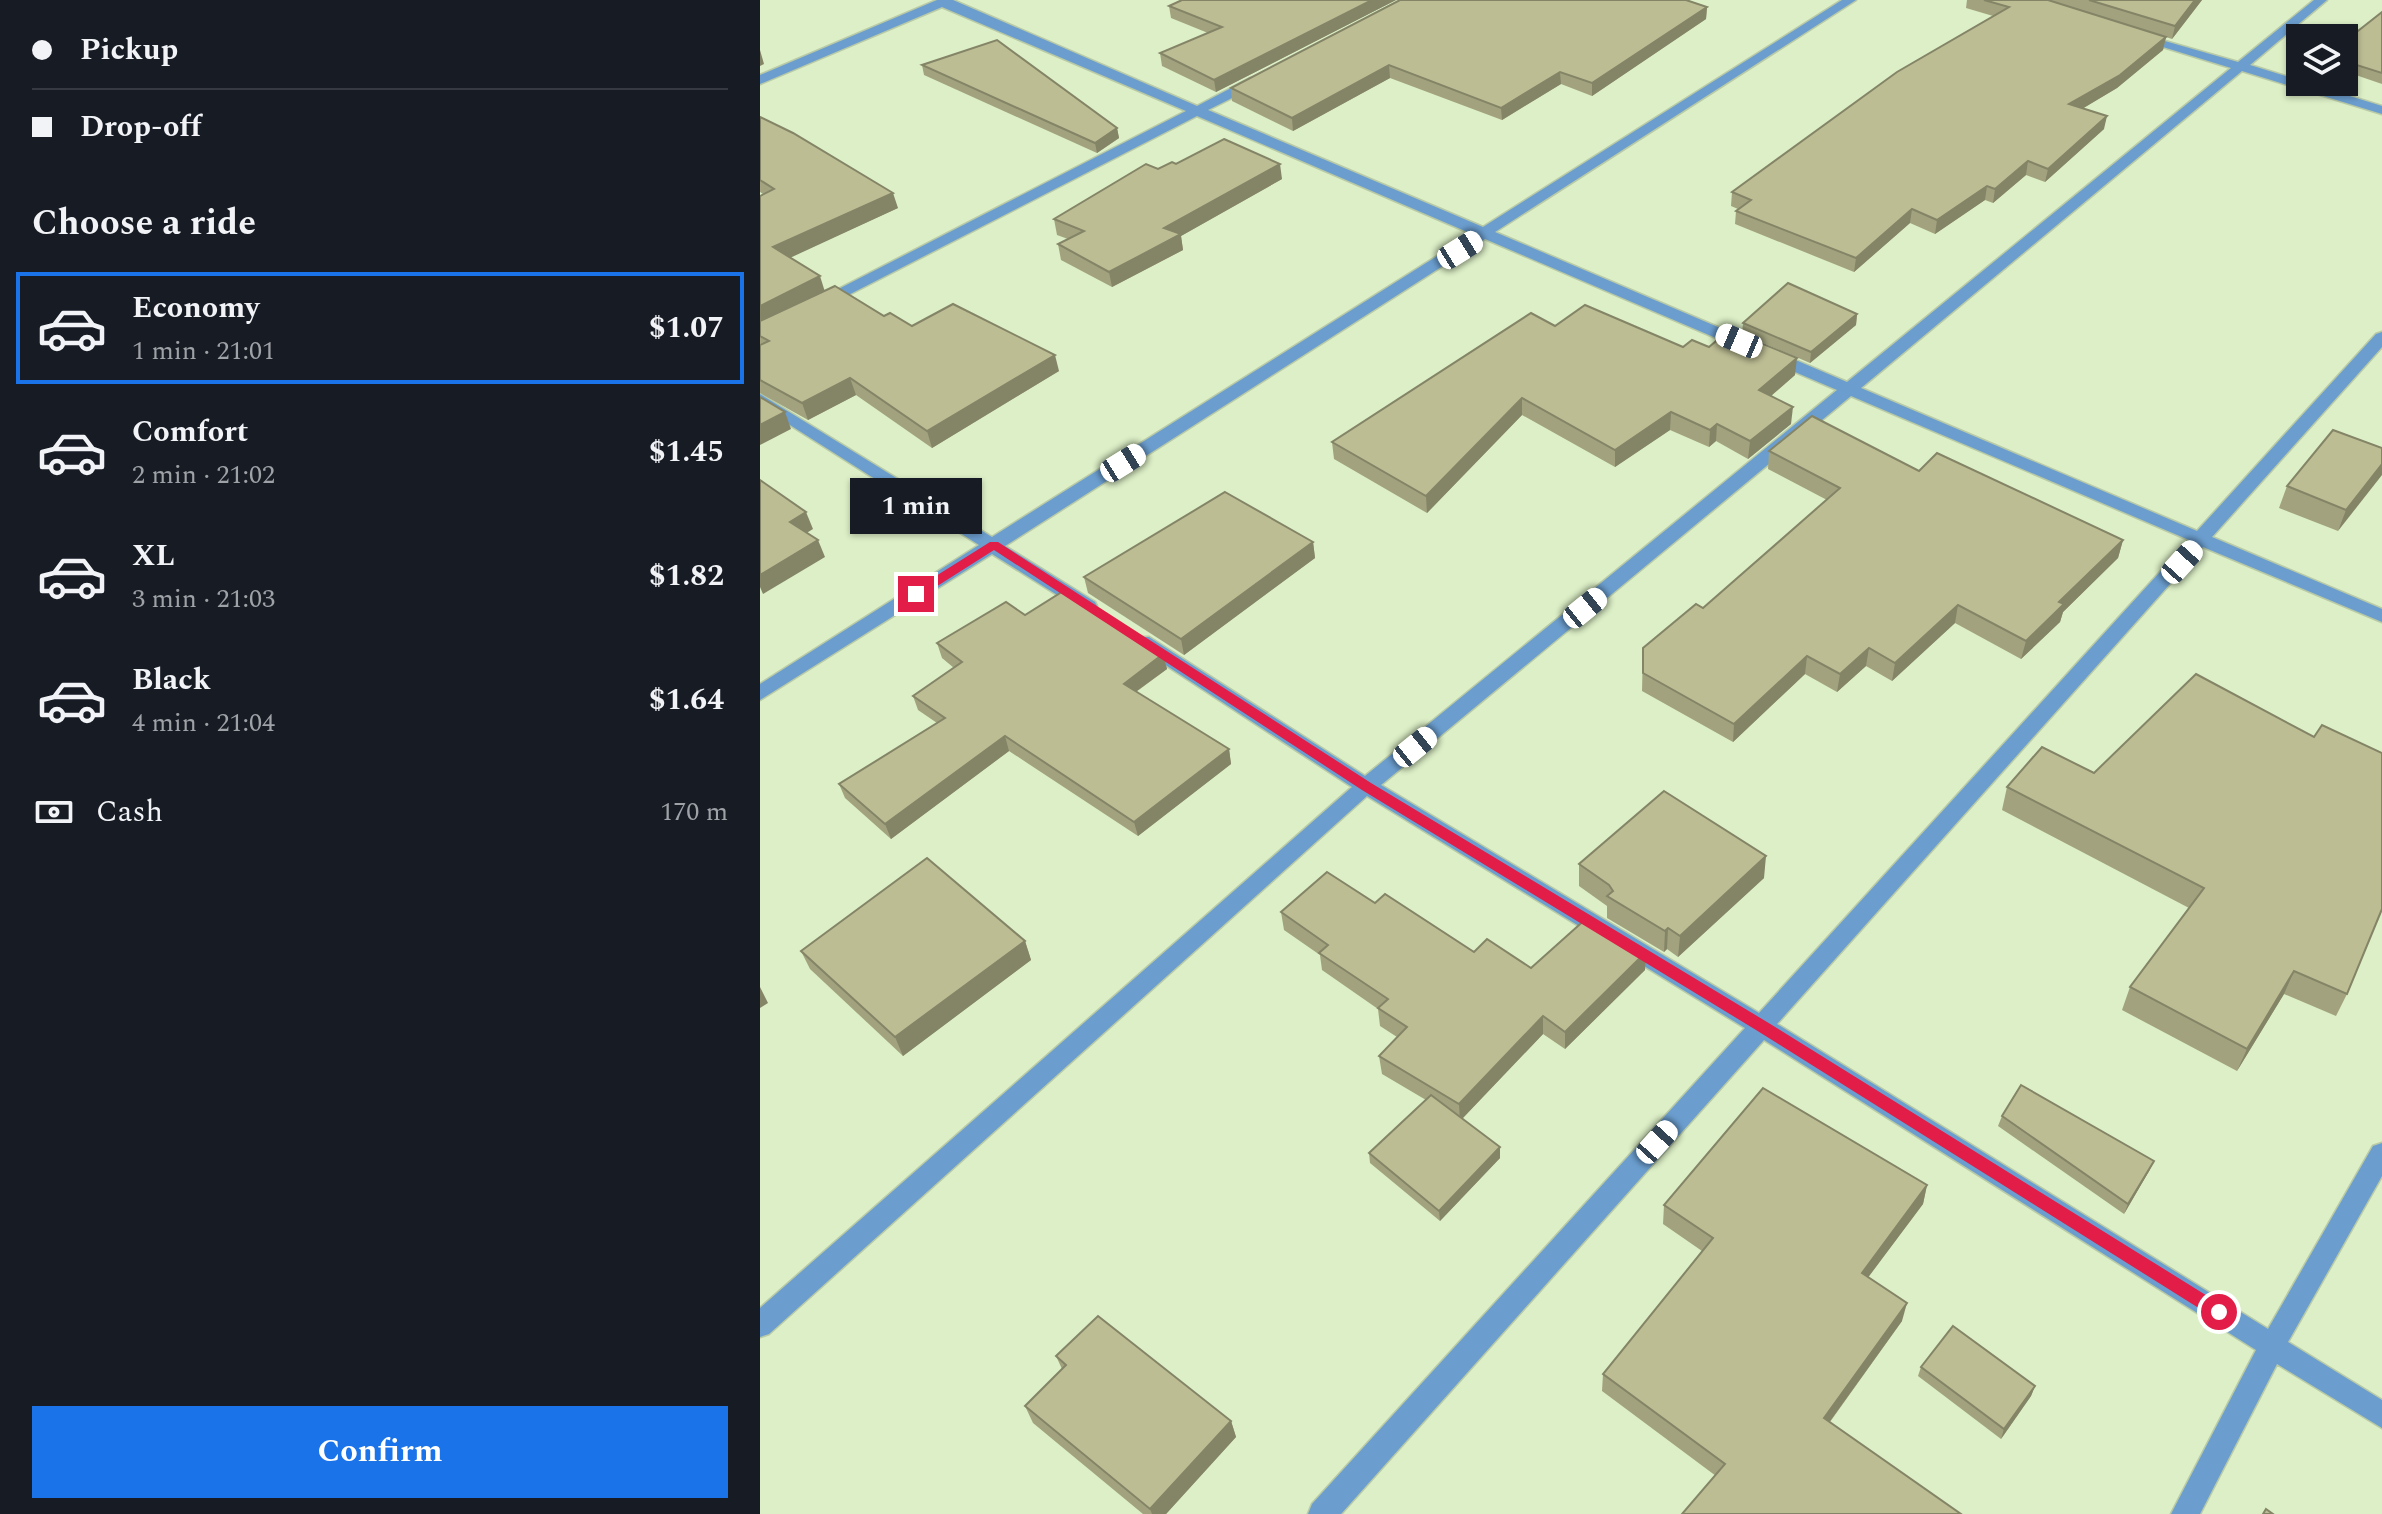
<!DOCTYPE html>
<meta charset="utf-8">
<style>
:root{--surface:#171b24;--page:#242831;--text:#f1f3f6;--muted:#9ea1a6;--line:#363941;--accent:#1a73e8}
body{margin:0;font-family:Spectral,serif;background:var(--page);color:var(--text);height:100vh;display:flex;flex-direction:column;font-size:30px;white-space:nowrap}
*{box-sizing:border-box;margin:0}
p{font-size:26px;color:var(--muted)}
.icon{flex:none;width:44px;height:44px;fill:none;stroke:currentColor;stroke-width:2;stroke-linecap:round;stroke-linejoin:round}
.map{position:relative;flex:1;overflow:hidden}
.sheet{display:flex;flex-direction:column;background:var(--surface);width:760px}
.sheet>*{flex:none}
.top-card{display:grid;align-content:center;height:176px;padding:0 32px;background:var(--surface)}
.tools{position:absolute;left:1526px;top:24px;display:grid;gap:16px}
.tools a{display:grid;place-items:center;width:72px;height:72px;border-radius:0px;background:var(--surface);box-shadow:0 2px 6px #0004;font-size:40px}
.end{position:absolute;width:36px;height:36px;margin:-18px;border:10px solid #e11d48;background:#fff;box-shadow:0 0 0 4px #fff}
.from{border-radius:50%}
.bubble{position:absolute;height:56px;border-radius:0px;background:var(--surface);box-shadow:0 2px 6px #0004;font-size:26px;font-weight:700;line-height:56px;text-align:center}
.car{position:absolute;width:24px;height:48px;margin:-24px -12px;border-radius:10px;box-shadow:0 0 6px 2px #0007;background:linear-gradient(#fff 24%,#345 0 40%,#fff 0 76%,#345 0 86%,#fff 0)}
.top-card b{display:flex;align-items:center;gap:28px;height:76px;font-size:30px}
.top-card b+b{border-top:2px solid var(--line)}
.top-card i{width:20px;height:20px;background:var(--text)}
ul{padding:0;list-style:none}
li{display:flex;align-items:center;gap:24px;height:112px;margin:0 16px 12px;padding:0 16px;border:4px solid transparent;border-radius:0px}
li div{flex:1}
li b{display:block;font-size:30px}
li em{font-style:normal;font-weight:700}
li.current{border-color:var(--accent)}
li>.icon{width:72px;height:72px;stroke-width:1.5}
h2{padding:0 32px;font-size:36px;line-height:96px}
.pay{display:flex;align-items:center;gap:20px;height:88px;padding:0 32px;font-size:30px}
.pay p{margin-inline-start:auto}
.primary-button{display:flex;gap:16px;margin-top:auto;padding:16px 32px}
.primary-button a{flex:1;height:92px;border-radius:0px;background:var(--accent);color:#fff;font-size:32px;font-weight:700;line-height:92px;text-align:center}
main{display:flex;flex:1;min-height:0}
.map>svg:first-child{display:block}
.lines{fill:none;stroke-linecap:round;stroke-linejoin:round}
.street-casing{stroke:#b9caa6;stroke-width:3}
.street{fill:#6b9ecf;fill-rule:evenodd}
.wall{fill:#a2a37e}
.shaded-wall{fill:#848467}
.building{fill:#bcbd93;stroke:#848467;stroke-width:2}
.route{fill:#e11d48}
</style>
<main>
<section class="sheet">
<div class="top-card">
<b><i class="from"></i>Pickup</b>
<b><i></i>Drop-off</b>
</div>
<h2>Choose a ride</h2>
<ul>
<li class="current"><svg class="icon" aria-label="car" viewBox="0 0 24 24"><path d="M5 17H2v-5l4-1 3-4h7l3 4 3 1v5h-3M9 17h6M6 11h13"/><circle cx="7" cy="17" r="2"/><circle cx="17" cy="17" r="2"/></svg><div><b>Economy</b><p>1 min · 21:01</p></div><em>$1.07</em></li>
<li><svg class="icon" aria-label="car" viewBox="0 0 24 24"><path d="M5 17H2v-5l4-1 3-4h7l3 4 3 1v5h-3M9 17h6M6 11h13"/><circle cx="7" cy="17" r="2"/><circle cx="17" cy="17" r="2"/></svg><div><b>Comfort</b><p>2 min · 21:02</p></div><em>$1.45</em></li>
<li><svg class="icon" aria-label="car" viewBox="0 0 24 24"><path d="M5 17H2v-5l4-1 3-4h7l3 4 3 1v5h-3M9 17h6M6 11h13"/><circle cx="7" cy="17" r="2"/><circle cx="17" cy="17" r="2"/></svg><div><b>XL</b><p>3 min · 21:03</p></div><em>$1.82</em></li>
<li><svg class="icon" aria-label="car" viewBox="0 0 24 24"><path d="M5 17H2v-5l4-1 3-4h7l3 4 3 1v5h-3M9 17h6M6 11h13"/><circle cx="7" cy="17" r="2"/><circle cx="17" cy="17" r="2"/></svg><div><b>Black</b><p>4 min · 21:04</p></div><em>$1.64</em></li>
</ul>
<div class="pay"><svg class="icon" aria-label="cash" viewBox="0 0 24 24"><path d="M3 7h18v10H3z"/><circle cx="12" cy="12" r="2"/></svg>Cash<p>170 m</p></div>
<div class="primary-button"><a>Confirm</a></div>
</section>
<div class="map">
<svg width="1622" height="1514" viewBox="0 0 1622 1514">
<rect width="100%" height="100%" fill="#dcefc6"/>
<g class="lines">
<!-- street casing -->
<g class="street-casing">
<path id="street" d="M177,0H193L437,106L490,78H500V84L448,110L723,227L1082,0H1096L735,232L1087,382L1471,68L1377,39V33L1478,62L1554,0H1567L1490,65L1622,106V114L1482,71L1101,388L1437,531L1616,334L1622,332V347L1452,537L1622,609V622L1443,547L1017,1024L1508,1329L1613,1146L1622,1143V1176L1528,1342L1622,1400V1428L1517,1364L1440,1514H1411L1496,1350L1004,1040L581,1514H548L552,1504L985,1028L607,796L9,1334L0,1337V1308L592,787L375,645L373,641L375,637H389L605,776L1077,390L725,239L245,546L335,602L337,606L335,610H321L232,554L0,700V684L219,545L0,406V394L232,537L712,234L437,116L65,307H55V301L426,111L182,7L0,84V75ZM1091,396L1429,540L999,1013L621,785Z"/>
</g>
<!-- street -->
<use href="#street" class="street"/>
</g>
<!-- wall -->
<g class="wall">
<polygon points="636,0 456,92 402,66 400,53 448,33 411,18 409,6"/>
<polygon points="1207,0 1442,0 1412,39 1406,37 1403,50 1357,88 1323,108 1344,129 1285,182 1266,175 1233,203 1225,200 1175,234 1150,223 1094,272 975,224 976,211 978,209 971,206 972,192 1233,16 1206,8"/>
<polygon points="947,7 946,19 832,96 801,84 742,120 630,78 533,131 472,101 471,88"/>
<polygon points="1622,12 1622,84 1584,71 1584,42"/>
<polygon points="162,65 357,128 359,138 337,153 164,75"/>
<polygon points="0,117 138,208 30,257 65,291 124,316 152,326 299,371 172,448 96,395 48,420 0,393 0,196 3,194 0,192"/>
<polygon points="416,164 522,179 421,236 423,250 352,287 301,260 298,244 308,239 297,235 294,219 398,169"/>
<polygon points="1097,314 1096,325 1050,363 982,334 983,323"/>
<polygon points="795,326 923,347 949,347 1035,375 1011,396 1031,424 988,459 956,441 949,447 910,430 855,467 762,415 667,513 574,459 572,442"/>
<polygon points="1622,448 1578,531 1519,508 1527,486"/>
<polygon points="1009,451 1159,471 1363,540 1358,558 1303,612 1300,622 1261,659 1195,623 1132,681 1106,666 1077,692 1045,674 973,742 882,691 883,648 943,608 1067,500 1008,469"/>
<polygon points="553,542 555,558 424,655 328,593 324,577"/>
<polygon points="265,615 403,654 407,669 376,692 469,749 471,764 378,836 249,751 131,839 85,798 79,784 177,723 158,710 153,696 194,668 182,658 177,643"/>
<polygon points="1334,773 1587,994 1576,1016 1524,994 1477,1071 1362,1010 1370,987 1429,908 1242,810 1247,787"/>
<polygon points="819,864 1004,878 918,957 907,949 904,952 847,918 847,906 819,886"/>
<polygon points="615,903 714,952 771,968 885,970 805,1049 783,1034 702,1119 740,1158 680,1221 610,1163 609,1153 666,1100 622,1074 619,1056 637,1037 620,1026 618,1009 562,970 560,955 524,930 521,912"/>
<polygon points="265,941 271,960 143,1056 50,969 41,951"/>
<polygon points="1242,1116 1394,1161 1389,1171 1364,1214 1238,1126"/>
<polygon points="1167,1185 1163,1204 1108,1277 1142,1321 1070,1422 956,1476 842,1391 843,1374 942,1251 903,1224 904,1205"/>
<polygon points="296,1356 471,1421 476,1437 406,1514 383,1514 273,1423 265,1406 302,1369"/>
<polygon points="1161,1367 1275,1386 1271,1396 1241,1439 1158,1376"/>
</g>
<!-- shaded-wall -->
<g class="shaded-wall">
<polygon points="612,0 636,0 456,92 454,80"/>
<polygon points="1435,0 1442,0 1412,39 1415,26"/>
<polygon points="947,7 946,19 832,96 832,83"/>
<polygon points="1406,37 1403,50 1357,88 1307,118 1309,104"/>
<polygon points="0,50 4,64 0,66"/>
<polygon points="629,65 630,78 533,131 532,118"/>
<polygon points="800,72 801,84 742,120 741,108"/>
<polygon points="1347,116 1344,129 1285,182 1288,169"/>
<polygon points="357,128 359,138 337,153 335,143"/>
<polygon points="1268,161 1266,175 1233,203 1235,189"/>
<polygon points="520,164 522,179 421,236 423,250 352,287 349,272 404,228"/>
<polygon points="1227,186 1225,200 1175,234 1177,220"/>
<polygon points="133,193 138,208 19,263 13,247"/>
<polygon points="1152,209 1150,223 1094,272 1096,258"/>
<polygon points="60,276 65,292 0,326 0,306"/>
<polygon points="1097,314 1096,325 1050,363 1051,352"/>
<polygon points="295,355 299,371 172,448 167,431"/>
<polygon points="1037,358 1035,375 998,407 999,390"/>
<polygon points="90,378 96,395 48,420 42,403"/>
<polygon points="762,398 762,415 667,513 666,496"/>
<polygon points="1033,407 1031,424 988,459 990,441"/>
<polygon points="25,412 31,429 0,445 0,425"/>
<polygon points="911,412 910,430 855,467 855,450"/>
<polygon points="957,424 956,441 949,447 950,430"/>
<polygon points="1622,464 1622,475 1578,531 1586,510"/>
<polygon points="46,512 53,529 37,539 30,522"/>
<polygon points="58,540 65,557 3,594 0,587 0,575"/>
<polygon points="1363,540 1358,558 1303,612 1300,622 1261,659 1266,641 1299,602"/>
<polygon points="553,542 555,558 424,655 421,639"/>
<polygon points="1198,605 1195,623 1132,681 1135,663"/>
<polygon points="1109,648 1106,666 1077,692 1080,674"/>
<polygon points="403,654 407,669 367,698 364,684"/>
<polygon points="1047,656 1045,674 973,742 974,724"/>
<polygon points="245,736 249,751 131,839 125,824"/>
<polygon points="469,749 471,764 378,836 374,822"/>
<polygon points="1006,856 1004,878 918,957 920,936"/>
<polygon points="908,928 907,949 904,952 905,931"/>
<polygon points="265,941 271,960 143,1056 135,1037"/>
<polygon points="886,952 885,970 805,1049 805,1032"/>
<polygon points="1534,971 1524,994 1477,1071 1487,1049"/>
<polygon points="0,987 8,1003 0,1008"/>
<polygon points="783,1016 783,1034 700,1121 699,1104"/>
<polygon points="740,1147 740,1158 680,1221 679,1211"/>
<polygon points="1394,1161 1389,1171 1364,1214 1368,1204"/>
<polygon points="1167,1185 1163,1204 1098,1291 1102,1273"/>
<polygon points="1147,1303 1142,1321 1060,1435 1064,1418"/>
<polygon points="1275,1386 1271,1396 1241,1439 1244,1429"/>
<polygon points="471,1421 476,1437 406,1514 392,1514 390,1509"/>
</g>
<!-- building -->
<g class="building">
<polygon points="422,0 612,0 454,80 400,53 462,27 409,6"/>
<polygon points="640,0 926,0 947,7 832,83 800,72 741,108 629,65 532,118 471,88"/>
<polygon points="1224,0 1288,0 1406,37 1360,75 1309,104 1347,116 1288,169 1268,161 1235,189 1227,186 1177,220 1152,209 1096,258 976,211 991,200 972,192 1137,72 1249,7"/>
<polygon points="1329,0 1435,0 1415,26"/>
<polygon points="1622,12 1622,73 1584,61 1584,42"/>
<polygon points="237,40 357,128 335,143 162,65"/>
<polygon points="0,117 33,133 133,193 13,247 60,276 0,306 0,196 14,189 0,180"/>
<polygon points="464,139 520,164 404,228 421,234 349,272 298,244 324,231 294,219 386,164 398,169 412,162 416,164"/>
<polygon points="1028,283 1097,314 1051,352 983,323"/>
<polygon points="75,286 124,316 130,313 152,326 193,304 295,355 167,431 90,378 42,403 0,380 0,345 9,341 0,336 0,321"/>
<polygon points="825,305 923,347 932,340 949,347 969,330 1037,358 999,390 1033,407 990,441 957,424 950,430 911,412 855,450 762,398 666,496 572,442 771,313 795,326"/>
<polygon points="0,397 25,412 0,425"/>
<polygon points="1052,416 1159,471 1177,453 1363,540 1299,602 1304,604 1266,641 1198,605 1135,663 1109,648 1080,674 1047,656 974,724 883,673 883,648 936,604 943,608 1080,488 1009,451"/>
<polygon points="1573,430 1622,448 1622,464 1586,510 1527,486"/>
<polygon points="0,480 46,512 30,522 58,540 0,575"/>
<polygon points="465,492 553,542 421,639 324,577"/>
<polygon points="305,590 403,654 364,684 469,749 374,822 245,736 125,824 79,784 185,718 153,696 202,662 177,643 246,602 265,615"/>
<polygon points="1436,674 1554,737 1562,725 1622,753 1622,909 1587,994 1534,971 1487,1049 1370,987 1444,888 1247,787 1282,747 1334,773"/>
<polygon points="904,791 1006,856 920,936 908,928 905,931 847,896 853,891 849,885 819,864"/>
<polygon points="167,858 265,941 135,1037 41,951"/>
<polygon points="567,872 615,903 625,894 714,952 727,939 771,968 828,917 886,952 805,1032 783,1016 699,1104 619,1056 647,1027 618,1008 628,999 559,953 568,945 521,912"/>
<polygon points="1261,1085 1394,1161 1368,1204 1242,1116"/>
<polygon points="1003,1088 1167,1185 1102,1273 1147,1303 1064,1418 1201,1514 922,1514 965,1464 843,1374 953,1238 904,1205"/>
<polygon points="671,1095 740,1147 679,1211 609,1153"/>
<polygon points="338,1316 471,1421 390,1509 265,1406 306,1365 296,1356"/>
<polygon points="1193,1326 1275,1386 1244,1429 1161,1367"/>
<polygon points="1506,1509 1513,1514 1503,1514"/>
</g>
<!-- route -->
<polygon class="route" points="230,542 238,542 611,783 1007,1022 1465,1307 1465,1317 1453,1317 996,1030 602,790 234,550 160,597 152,597 152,591"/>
</svg>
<div class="tools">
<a><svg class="icon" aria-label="layers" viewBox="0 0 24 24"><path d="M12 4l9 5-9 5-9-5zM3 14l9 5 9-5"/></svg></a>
</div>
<i class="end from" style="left:1459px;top:1312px"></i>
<i class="end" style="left:156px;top:594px"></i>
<div class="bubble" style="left:90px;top:478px;width:132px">1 min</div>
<i class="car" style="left:700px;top:250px;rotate:58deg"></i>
<i class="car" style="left:979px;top:341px;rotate:293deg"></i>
<i class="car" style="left:363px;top:463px;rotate:58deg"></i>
<i class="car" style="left:1422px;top:562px;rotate:42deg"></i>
<i class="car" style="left:825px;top:608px;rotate:51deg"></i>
<i class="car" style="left:655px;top:747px;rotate:51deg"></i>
<i class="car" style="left:897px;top:1142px;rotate:42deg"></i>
</div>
</main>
